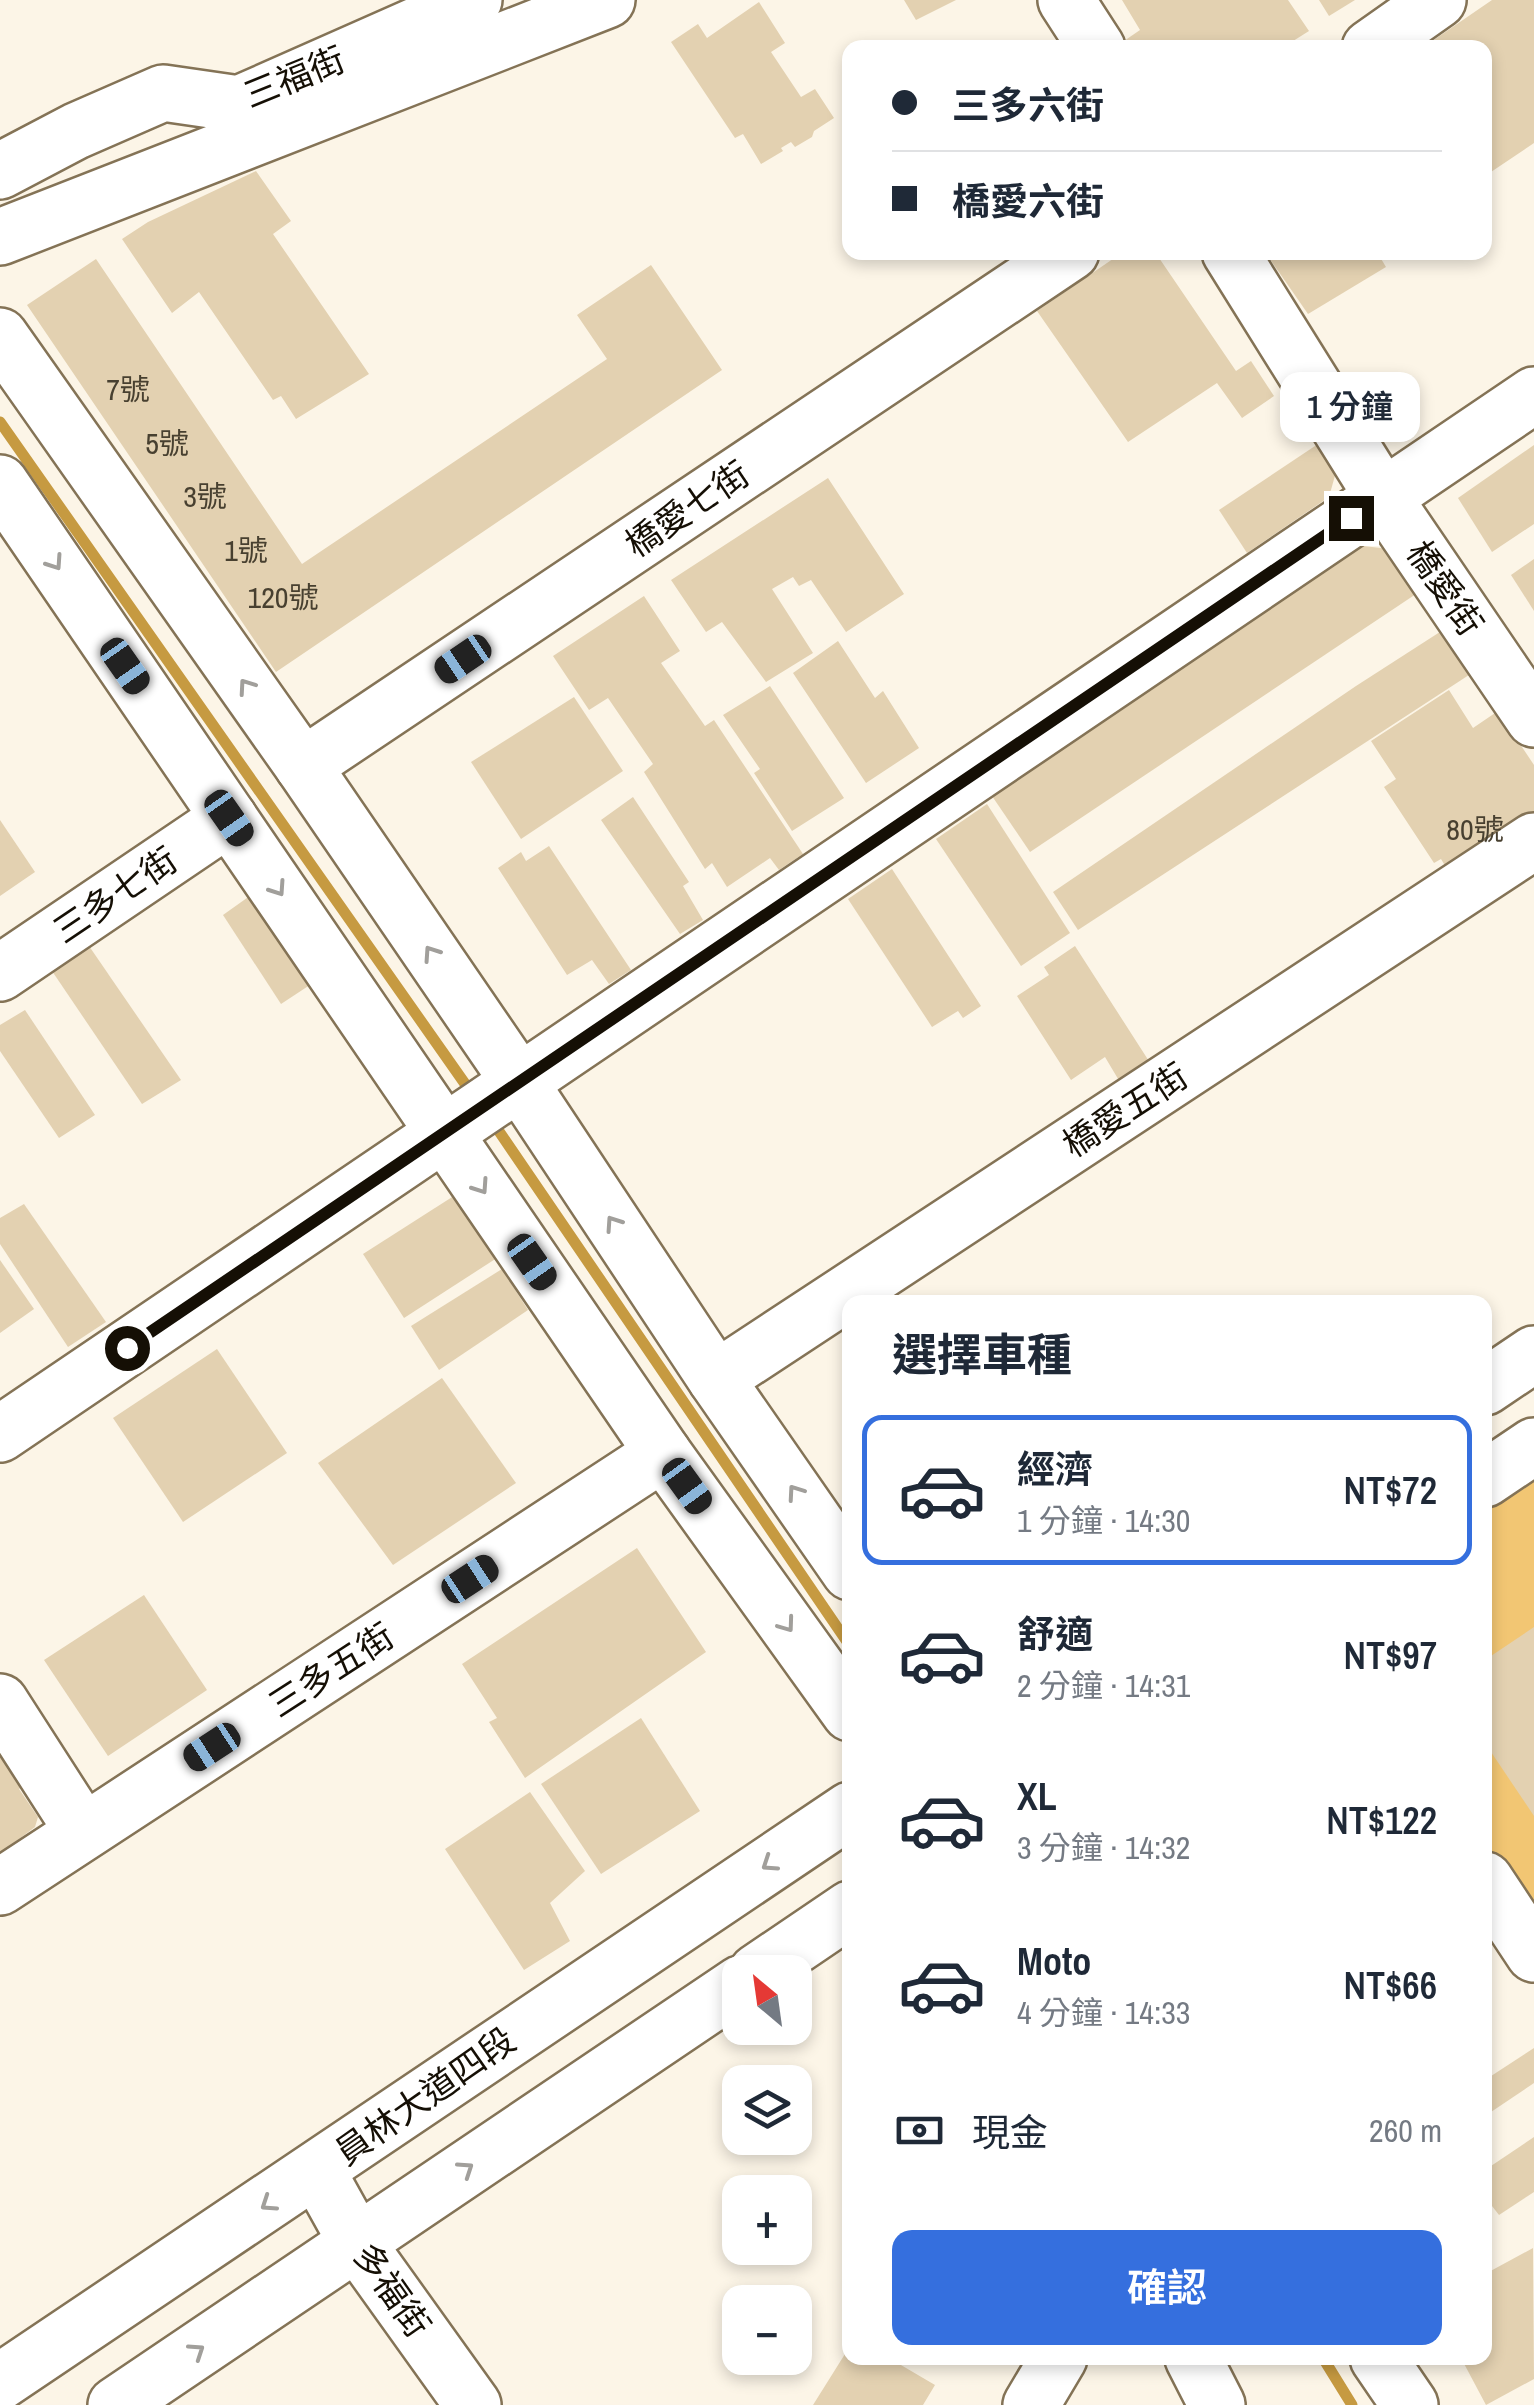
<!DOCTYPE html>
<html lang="zh-TW">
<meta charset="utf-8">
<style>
:root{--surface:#fff;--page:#f6f6f7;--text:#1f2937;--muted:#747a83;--line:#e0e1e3;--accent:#356fde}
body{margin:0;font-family:"Archivo Narrow","Noto Sans TC",sans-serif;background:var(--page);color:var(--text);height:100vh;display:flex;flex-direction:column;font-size:38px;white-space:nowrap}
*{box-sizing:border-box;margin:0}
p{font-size:32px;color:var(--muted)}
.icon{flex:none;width:55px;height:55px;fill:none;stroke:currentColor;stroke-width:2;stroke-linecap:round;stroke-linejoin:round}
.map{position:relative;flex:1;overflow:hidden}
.panel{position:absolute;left:842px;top:1295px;width:650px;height:1070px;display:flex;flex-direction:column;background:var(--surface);border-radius:20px;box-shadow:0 5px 15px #0003}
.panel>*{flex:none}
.top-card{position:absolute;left:842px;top:40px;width:650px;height:220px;border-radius:20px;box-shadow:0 5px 15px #0003;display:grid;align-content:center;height:220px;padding:0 50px;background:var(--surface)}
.needle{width:65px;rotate:331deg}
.fabs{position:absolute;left:722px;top:1955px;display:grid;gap:20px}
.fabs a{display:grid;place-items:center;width:90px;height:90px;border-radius:20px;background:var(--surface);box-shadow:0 5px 15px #0003;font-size:50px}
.end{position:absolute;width:45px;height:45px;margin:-22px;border:12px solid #150f05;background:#fff;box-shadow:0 0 0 5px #fff}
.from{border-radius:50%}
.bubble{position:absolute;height:70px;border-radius:20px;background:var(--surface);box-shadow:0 5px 15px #0003;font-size:32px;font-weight:600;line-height:70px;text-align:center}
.car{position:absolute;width:30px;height:60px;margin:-30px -15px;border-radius:12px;box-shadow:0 0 8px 2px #0007;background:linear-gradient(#222 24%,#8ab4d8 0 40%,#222 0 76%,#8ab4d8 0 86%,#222 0)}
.top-card b{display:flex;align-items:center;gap:35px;height:95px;font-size:38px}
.top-card b+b{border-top:2px solid var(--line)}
.top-card i{width:25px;height:25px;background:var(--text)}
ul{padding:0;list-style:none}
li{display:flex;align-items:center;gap:30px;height:150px;margin:0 20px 15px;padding:0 30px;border:5px solid transparent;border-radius:20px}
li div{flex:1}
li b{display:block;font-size:38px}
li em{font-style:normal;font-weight:600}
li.on{border-color:var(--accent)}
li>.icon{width:90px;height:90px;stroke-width:1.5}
h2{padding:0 50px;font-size:45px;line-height:120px}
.pay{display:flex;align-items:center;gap:25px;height:110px;padding:0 50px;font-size:38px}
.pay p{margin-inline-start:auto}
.action{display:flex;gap:20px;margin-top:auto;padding:20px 50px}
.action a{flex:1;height:115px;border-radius:20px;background:var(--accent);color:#fff;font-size:40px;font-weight:600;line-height:115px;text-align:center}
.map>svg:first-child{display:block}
.green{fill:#f2c673}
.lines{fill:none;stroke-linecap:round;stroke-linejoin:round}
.stream{stroke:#c69a41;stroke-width:11}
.building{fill:#e3d1b1}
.minor-casing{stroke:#847356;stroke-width:60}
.major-casing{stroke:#847356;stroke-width:60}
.minor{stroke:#fff;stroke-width:55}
.major{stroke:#fff;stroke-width:55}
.oneway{stroke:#a19f9b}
.route{stroke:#150f05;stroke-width:12}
.labels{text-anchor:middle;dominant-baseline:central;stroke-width:9;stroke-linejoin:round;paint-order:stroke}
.number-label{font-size:30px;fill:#484030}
.street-label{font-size:35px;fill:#150f05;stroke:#fff}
</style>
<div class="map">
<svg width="1534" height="2405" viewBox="0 0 1534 2405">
<rect width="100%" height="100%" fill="#fcf5e7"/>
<!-- green -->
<polygon class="green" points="1534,1447 1534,1954 1485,1880 1485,1480"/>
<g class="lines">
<!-- stream -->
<g class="stream">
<polyline points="0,422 475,1098"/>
<polyline points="492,1121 850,1646"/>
<polyline points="1323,2358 1352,2405"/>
</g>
</g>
<!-- building -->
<g class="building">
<polygon points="904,0 956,0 916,20"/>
<polygon points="1122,0 1288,0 1309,31 1282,48 1129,48 1124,41 1140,30"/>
<polygon points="1319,0 1355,0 1329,16"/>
<polygon points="1492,0 1534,0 1534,143 1485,176 1485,48 1422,48"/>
<polygon points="759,2 785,43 771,52 801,97 815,89 834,118 814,131 812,137 795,147 791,142 781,148 783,151 761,164 743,134 735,138 671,42 698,24 707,38"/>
<polygon points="256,171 291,221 273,234 369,374 296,419 281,396 273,400 199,292 172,313 122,239 148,222"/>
<polygon points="1123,252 1155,252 1236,371 1251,361 1274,396 1242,418 1217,383 1128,442 1037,311"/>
<polygon points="1265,252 1377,252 1386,267 1308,314"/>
<polygon points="96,259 302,564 607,359 577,315 651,265 722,370 276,672 27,305"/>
<polygon points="1318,444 1336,472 1329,497 1247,553 1219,510"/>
<polygon points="1534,445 1534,524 1492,552 1458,498"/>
<polygon points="828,478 904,594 846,632 811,580 799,586 793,577 772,589 813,653 766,682 722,622 706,632 671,580"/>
<polygon points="1363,546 1390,549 1419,592 1030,852 992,796"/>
<polygon points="1534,559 1534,611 1511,575"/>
<polygon points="644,596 680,651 661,663 705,726 714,720 803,854 779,870 770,858 727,887 712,863 705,869 644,772 653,764 608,698 589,710 553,656"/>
<polygon points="1443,630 1472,673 1078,930 1053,892 1356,686"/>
<polygon points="838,641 875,698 883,691 919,748 866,783 793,673"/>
<polygon points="770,686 844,798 792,831 754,773 760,769 723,715"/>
<polygon points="1449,690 1473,728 1498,711 1534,765 1534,835 1455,882 1441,859 1434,863 1384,787 1396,779 1371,741"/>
<polygon points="574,697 623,771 521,839 471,762"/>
<polygon points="633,797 689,882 683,886 703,920 680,934 601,820"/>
<polygon points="987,804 1070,933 1021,966 936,839"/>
<polygon points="0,820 35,872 0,896"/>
<polygon points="549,846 631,970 609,984 592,960 567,975 498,868 521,852 526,861"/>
<polygon points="892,869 981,1006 963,1018 958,1011 932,1027 848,899"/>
<polygon points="261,888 322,977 281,1004 223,915"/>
<polygon points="89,946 181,1080 142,1104 52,971"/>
<polygon points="1075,946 1163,1083 1133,1104 1105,1057 1071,1080 1017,996 1049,975 1044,967"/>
<polygon points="25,1010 95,1115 59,1138 0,1051 0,1025"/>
<polygon points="460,1192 503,1254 404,1318 363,1254"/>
<polygon points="24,1204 106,1322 68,1347 0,1244 0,1218"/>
<polygon points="0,1260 34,1309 0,1333"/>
<polygon points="502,1269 528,1310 439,1370 411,1326"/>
<polygon points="217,1349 287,1453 183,1522 113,1418"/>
<polygon points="442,1378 516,1483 393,1565 318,1463"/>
<polygon points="637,1548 706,1652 525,1778 489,1722 497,1718 462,1664"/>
<polygon points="144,1595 207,1690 108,1756 44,1660"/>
<polygon points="1534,1627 1534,1816 1485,1743 1485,1660"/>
<polygon points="641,1718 700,1811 601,1874 541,1784"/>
<polygon points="0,1750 24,1785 19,1789 38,1817 35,1827 11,1845 16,1853 0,1864"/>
<polygon points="530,1792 585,1871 550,1903 570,1941 524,1970 445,1849"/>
<polygon points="1534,2048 1534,2083 1485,2116 1485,2080"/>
<polygon points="1534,2137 1534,2192 1499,2215 1485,2197 1485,2170"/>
<polygon points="1533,2248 1534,2379 1486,2405 1461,2358 1485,2358 1485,2274"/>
<polygon points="850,2346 850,2358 889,2358 935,2385 923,2405 813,2405"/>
</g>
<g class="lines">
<!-- minor casing -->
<g class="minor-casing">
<g id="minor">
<polyline points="1066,0 1097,48"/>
<polyline points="1370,48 1438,0"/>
<polyline points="0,171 76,131 163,93 239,104 474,0"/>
<polyline points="0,237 607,0"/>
<polyline points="1230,252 1383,497 1534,719"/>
<polyline points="0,336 303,766 520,1083 716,1379 850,1572"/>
<polyline points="0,483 663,1453 850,1713"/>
<polyline points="303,766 1071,252"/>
<polyline points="0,973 229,818"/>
<polyline points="716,1379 1534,841"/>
<polyline points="0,1434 1534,395"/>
<polyline points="0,1702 83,1831"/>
<polyline points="1485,1880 1534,1954"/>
<polyline points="0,1887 663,1453"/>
<polyline points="317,2171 357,2243 473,2405"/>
<polyline points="1193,2358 1217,2405"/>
<polyline points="1378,2358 1410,2405"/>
<polyline points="1031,2405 1059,2358"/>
</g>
</g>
<!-- major casing -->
<g class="major-casing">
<g id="major">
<polyline points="1485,1387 1534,1354"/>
<polyline points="1485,1479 1534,1446"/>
<polyline points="757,1972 850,1909"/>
<polyline points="0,2382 850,1810"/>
<polyline points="116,2405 740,1984"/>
</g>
</g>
<!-- minor -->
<use href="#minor" class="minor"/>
<!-- major -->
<use href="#major" class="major"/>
</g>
<!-- one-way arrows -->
<defs><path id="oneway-chevron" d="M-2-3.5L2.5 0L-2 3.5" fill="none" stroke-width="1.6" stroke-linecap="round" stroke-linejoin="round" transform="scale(2.5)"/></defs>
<g class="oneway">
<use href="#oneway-chevron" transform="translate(55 563) rotate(56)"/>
<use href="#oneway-chevron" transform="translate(246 686) rotate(-125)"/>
<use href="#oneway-chevron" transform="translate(278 889) rotate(56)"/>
<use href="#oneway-chevron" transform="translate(431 953) rotate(-124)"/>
<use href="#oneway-chevron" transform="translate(481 1187) rotate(56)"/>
<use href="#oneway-chevron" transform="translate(613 1223) rotate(-124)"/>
<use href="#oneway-chevron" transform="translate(795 1492) rotate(-125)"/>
<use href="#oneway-chevron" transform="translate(787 1625) rotate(54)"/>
<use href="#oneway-chevron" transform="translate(769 1864) rotate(146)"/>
<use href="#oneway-chevron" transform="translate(466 2169) rotate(-34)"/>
<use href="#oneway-chevron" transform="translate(268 2204) rotate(146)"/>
<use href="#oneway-chevron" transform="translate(197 2351) rotate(-34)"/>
</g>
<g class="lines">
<!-- route -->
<polyline class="route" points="127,1348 1351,518"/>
</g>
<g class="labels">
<!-- number labels -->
<g class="number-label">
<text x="128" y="389">7號</text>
<text x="167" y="443">5號</text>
<text x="205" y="496">3號</text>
<text x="246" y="550">1號</text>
<text x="283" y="597">120號</text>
<text x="1475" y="829">80號</text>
</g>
<!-- street labels -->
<g class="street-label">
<text transform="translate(294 77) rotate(-22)">三福街</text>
<text transform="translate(687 509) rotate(-34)">橋愛七街</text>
<text transform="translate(1445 588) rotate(56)">橋愛街</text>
<text transform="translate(115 895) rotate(-34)">三多七街</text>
<text transform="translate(1125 1110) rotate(-33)">橋愛五街</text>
<text transform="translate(331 1670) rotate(-33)">三多五街</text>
<text transform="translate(425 2096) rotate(-35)">員林大道四段</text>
<text transform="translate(392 2290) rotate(55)">多福街</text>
</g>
</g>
</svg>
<div class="fabs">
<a><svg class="needle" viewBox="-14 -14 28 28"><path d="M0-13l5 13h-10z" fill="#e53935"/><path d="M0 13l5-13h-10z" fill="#747a83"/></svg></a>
<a><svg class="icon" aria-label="layers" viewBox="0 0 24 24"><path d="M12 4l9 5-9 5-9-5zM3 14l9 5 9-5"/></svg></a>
<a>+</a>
<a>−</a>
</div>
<i class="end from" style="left:127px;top:1348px"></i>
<i class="end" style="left:1351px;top:518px"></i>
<div class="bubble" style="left:1280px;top:372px;width:140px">1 分鐘</div>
<i class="car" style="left:463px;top:659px;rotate:236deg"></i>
<i class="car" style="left:125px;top:666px;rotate:145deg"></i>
<i class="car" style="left:229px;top:818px;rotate:145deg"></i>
<i class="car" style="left:532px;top:1262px;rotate:145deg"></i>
<i class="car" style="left:687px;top:1486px;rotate:144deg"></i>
<i class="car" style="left:470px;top:1579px;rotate:57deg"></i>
<i class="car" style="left:212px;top:1747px;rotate:237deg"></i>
<div class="top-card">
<b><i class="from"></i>三多六街</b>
<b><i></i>橋愛六街</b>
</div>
<section class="panel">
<h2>選擇車種</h2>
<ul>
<li class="on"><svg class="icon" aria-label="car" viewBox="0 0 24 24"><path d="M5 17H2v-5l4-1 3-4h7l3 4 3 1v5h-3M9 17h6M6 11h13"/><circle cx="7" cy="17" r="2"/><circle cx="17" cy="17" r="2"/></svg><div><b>經濟</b><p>1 分鐘 · 14:30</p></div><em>NT$72</em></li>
<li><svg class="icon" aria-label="car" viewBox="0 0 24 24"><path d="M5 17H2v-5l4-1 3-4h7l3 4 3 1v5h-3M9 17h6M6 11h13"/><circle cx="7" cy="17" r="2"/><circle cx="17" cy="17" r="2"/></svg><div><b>舒適</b><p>2 分鐘 · 14:31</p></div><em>NT$97</em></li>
<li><svg class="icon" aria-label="car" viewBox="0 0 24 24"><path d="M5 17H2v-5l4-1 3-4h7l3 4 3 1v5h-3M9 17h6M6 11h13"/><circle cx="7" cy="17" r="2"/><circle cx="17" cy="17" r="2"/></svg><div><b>XL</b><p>3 分鐘 · 14:32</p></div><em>NT$122</em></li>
<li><svg class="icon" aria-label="car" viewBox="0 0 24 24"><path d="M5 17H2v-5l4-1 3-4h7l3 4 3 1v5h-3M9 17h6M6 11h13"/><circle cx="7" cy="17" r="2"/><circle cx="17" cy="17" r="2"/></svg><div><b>Moto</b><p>4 分鐘 · 14:33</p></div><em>NT$66</em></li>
</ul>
<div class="pay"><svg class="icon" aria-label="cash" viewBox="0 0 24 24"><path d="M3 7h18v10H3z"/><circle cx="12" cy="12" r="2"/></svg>現金<p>260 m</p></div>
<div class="action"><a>確認</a></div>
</section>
</div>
